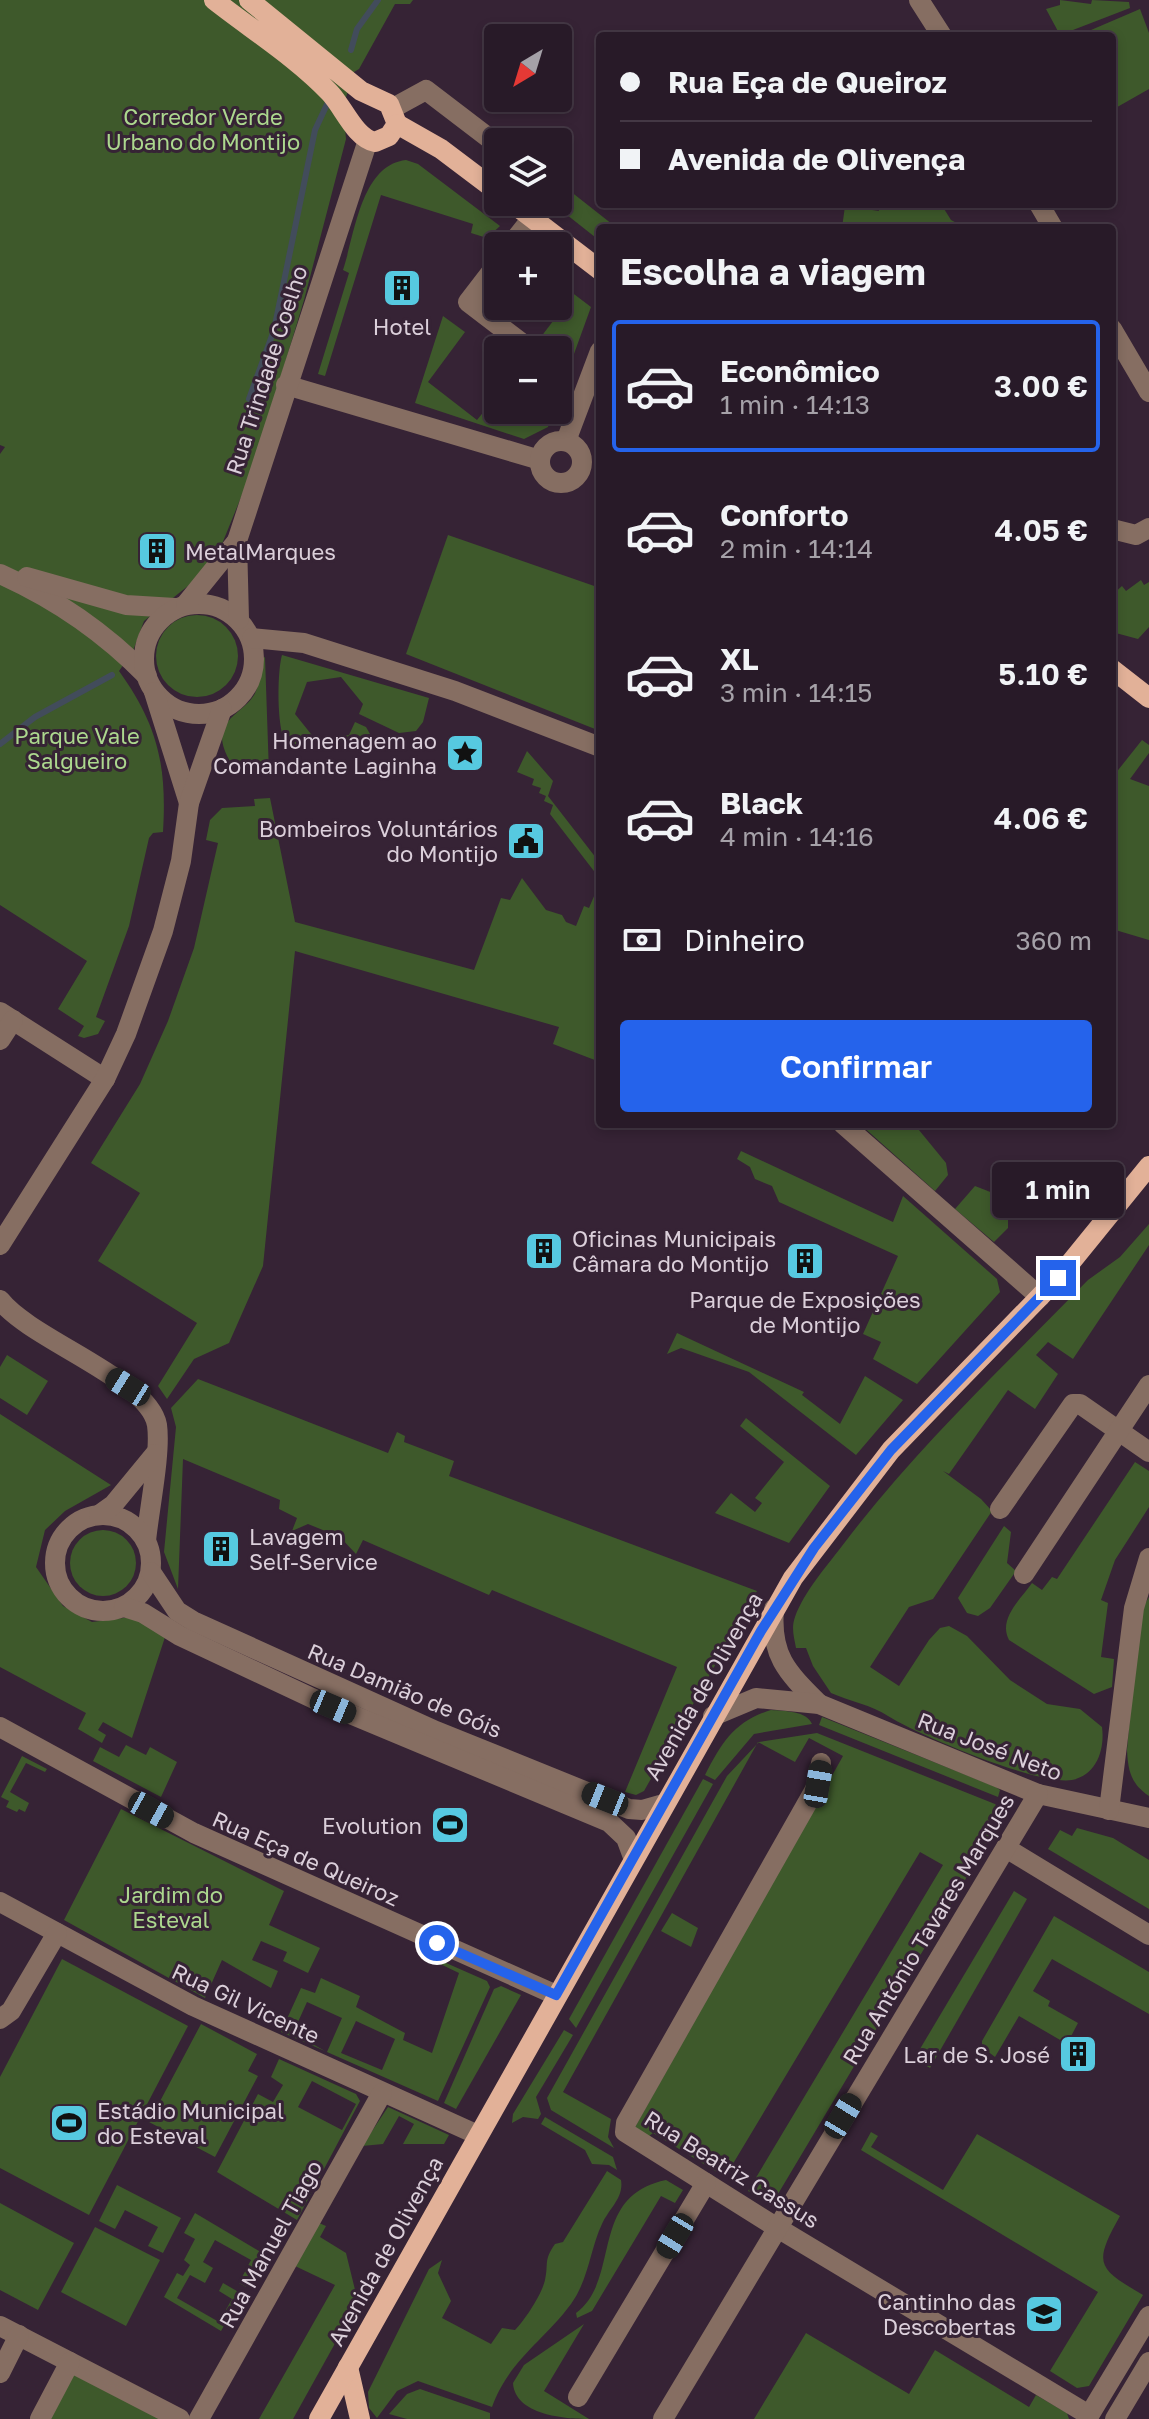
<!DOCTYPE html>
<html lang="pt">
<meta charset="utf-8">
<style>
:root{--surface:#281a28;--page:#302330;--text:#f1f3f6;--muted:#a5a1a8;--line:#443845;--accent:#2563eb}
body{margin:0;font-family:"Golos Text",sans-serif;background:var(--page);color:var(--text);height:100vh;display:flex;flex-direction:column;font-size:30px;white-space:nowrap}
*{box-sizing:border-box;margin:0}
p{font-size:26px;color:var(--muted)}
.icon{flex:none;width:44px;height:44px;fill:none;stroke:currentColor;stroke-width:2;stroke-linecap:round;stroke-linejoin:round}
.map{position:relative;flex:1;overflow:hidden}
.sheet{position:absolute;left:596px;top:224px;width:520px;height:904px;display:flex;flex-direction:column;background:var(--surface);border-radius:8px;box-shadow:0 4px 12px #0003,0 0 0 2px var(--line)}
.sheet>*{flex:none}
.guide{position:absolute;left:596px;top:32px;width:520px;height:176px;border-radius:8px;box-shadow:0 4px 12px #0003,0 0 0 2px var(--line);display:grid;align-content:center;height:176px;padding:0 24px;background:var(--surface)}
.needle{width:52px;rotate:218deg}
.buttons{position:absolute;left:484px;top:24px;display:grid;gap:16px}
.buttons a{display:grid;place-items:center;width:88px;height:88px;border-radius:8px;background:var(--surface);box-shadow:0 4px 12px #0003,0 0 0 2px var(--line);font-size:40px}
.end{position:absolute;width:36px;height:36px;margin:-18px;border:10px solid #2563eb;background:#fff;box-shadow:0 0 0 4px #fff}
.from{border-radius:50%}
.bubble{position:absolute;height:56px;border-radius:8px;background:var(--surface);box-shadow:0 4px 12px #0003,0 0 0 2px var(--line);font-size:26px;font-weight:600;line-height:56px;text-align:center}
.car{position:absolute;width:24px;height:48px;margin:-24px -12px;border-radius:10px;box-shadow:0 0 6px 2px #0007;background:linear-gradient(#222 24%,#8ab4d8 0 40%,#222 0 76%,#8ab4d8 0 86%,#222 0)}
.guide b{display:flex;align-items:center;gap:28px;height:76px;font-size:30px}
.guide b+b{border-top:2px solid var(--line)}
.guide i{width:20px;height:20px;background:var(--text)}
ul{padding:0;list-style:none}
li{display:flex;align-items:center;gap:24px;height:132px;margin:0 16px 12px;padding:0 8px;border:4px solid transparent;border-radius:8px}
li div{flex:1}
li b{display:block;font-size:30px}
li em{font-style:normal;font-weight:600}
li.active{border-color:var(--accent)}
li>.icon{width:72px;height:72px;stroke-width:1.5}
h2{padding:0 24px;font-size:36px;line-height:96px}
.pay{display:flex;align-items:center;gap:20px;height:88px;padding:0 24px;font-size:30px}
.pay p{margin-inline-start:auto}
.primary-button{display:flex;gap:16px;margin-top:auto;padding:16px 24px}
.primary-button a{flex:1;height:92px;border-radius:8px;background:var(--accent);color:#fff;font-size:32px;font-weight:600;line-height:92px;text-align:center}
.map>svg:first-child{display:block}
.green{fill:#3e592b;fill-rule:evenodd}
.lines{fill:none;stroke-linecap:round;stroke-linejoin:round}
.stream{stroke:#424c5b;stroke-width:6}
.minor{stroke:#866e62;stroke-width:20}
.major{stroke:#e2b198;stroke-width:20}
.route{stroke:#2563eb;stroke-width:10}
.labels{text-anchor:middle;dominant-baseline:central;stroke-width:6;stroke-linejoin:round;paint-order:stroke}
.park-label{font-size:22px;fill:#acd88e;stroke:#362335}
.poi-label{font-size:22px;fill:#dbcfda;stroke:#362335;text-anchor:end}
.street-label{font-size:22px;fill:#dbcfda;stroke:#362335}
</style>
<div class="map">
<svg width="1149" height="2419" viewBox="0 0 1149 2419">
<rect width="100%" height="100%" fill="#362335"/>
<!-- green -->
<g class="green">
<path d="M0,0H413L410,4H395L359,69L354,72L343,107L346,139L304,300L255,463L213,566L144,621L133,651L119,671C158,725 167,766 163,832L153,833L149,838L129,926L96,1017L105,1021L98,1034L84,1038L78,1036L84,1026L58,1009L87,961L0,905V454L5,447L0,445Z"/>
<polygon points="1060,0 1091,4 1092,0 1129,2 1130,8 1060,35 1046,9 1060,5"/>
<polygon points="1140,9 1149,33 1149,89 1112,110 1112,36 1077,36"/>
<path d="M406,160L418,164L500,226L487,238L471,233L473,224L381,195L325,376L318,374L349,273L343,270C355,234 361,165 406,160Z"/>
<polygon points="570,191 617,228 600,228 600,241 557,207"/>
<polygon points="877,204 941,204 951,220 966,228 842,228 845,206 879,211"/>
<polygon points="558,282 591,307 558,398 558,350 531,350 566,304 558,297"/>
<polygon points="443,316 465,332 428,382 477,420 498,394 498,410 554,410 548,427 524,439 415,403"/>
<polygon points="448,535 600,588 600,731 406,654"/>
<polygon points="1141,580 1144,585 1149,582 1149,627 1138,639 1112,632 1112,595 1122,586 1126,591"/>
<circle cx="197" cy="656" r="41"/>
<path d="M282,655L429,698L423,722L416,731L399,733L359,714L363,704L341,677L307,682L295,714L315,739L349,735L355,722L366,727L370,734L367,739L289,748C276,737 277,672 282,655Z"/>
<path d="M265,657L269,773L249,772L231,763C204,718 246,716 256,691C260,682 259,668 261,659Z"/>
<polygon points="1142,740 1149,745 1149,753 1130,779 1149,786 1149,940 1112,929 1112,773 1115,774"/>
<polygon points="527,751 553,781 548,796 600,863 597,875 550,814 553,805 544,801 546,796 539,793 541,788 532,785 534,779 517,772"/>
<polygon points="270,798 295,922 474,970 501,898 510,900 522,878 546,910 562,915 566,922 576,926 584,906 589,908 600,882 600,1062 553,1044 559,1027 295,951 263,1266 229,1343 194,1359 167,1399 158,1386 197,1323 98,1261 140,1193 91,1163 140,1084 168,1021 194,948 218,843 206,840 210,820 222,808 255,806 254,799"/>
<polygon points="860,1124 914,1124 946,1163 948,1175 935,1191"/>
<polygon points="741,1151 893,1222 903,1196 997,1279 1000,1292 917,1384 873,1359 881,1342 863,1334 898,1256 779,1202 772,1186 755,1179 750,1167 737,1159"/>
<polygon points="975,1186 998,1195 1008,1207 1008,1228 994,1242 955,1209"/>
<path d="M1149,1224V1245L1073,1359L1048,1342L1036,1355L1058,1374L1035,1409L1008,1390L949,1474L943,1471L981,1499L992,1511L933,1599L909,1607L870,1667L899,1686L929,1640L940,1628L949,1626L967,1636L1010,1680L1047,1704L1080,1709L1102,1727C1105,1749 1097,1775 1072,1780C1039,1786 918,1735 888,1716C872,1705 849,1701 831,1693L813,1666L806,1648H796C794,1637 791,1628 795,1617C804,1592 826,1567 842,1546C915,1449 1004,1366 1088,1280L1120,1257Z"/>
<polygon points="677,1333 804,1392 802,1395 840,1424 865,1376 903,1400 856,1455 749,1372 681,1348 667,1354"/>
<polygon points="7,1355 48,1381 27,1415 0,1398 0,1367"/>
<polygon points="198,1379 388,1453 397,1432 405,1436 404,1442 454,1461 449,1476 757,1591 644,1791 636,1795 625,1792 677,1667 492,1590 489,1595 363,1540 356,1554 340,1537 308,1524 292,1531 297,1518 279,1509 280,1500 183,1459 178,1589 164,1552 176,1427 171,1408"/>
<polygon points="0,1414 111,1485 65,1511 45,1530 36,1567 63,1606 92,1622 131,1617 167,1631 132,1738 103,1722 98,1730 106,1735 102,1743 78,1729 86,1713 0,1667"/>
<polygon points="746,1418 830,1486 789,1543 715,1513 731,1493 755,1512 762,1503 755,1498 784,1462 740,1426"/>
<path d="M1135,1462L1149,1471V1507L1115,1560L1101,1600L1108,1603L1101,1657L1114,1659L1112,1687L1094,1694L1009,1640C998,1619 1020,1600 1032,1583L1042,1590L1052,1577L1057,1579Z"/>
<polygon points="1004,1526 1011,1532 1007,1563 1016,1571 990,1608 978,1616 967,1613 958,1598"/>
<circle cx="103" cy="1563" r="33"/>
<path d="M1149,1597V1796C1131,1784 1128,1771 1127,1750L1139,1614Z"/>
<path d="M771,1710C785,1711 807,1711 812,1724L754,1734L715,1780L705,1775C722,1742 735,1721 771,1710Z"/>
<polygon points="822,1717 996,1787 1000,1790 998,1797 819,1725"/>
<polygon points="817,1733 995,1804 1001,1810 1002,1818 775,2199 765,2201 748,2191 943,1865 920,1852 725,2177 653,2133 648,2137 635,2127 843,1756 809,1738 795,1762 758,1742 563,2092 611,2119 608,2137 614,2148 551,2110 547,2098 727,1776 759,1742"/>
<polygon points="126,1745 146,1755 150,1747 177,1762 161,1797 93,1761 100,1747 119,1757"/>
<polygon points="22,1756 47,1769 45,1772 26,1763 10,1792 29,1803 25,1812 19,1809 17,1812 6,1807 9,1801 1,1797"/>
<polygon points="703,1779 713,1784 576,2028 569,2019"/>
<polygon points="121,1809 284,1891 269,1925 320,1948 308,1973 283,1961 287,1952 261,1941 252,1960 278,1971 271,1988 222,1960 205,1998 64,1920"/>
<polygon points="1077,1828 1113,1838 1149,1860 1149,1909 1048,1849 1060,1830 1072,1836"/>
<polygon points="1014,1891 1027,1899 930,2068 914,2059"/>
<polygon points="672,1913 698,1928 691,1947 661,1931"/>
<polygon points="1054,1916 1149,1972 1149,2014 1052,1959 1033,1991 1050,2001 1048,2006 1078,2023 1067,2044 1019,2016 995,2057 982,2047 982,2041"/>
<polygon points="62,1959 188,2026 89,2215 0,2168 0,2077"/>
<path d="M437,1959L487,1981L490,1987L438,2101L327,2052L342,2018L307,2002L293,2033L325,2051L281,2032L301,1988L315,1993L321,1978L360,1996L356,2007L405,2033L403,2040L432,2053L459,1973L436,1962ZM356,2021L395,2039L382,2070L341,2053Z"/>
<polygon points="501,1986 521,1995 456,2109 444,2103 494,1989"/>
<polygon points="201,2024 257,2054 248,2071 258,2076 215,2157 149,2122"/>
<polygon points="564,2030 573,2035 536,2097 541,2114 538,2119 523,2117 512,2123 513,2114"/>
<path d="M279,2059L356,2094L360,2101L297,2220L217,2172L258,2094L273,2102L283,2085L271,2077ZM312,2081L356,2104L342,2130L298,2107Z"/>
<polygon points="388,2107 449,2135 444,2144 403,2144 414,2124 399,2116 383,2144 362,2146"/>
<polygon points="545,2117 613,2157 617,2170 609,2165 592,2164 585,2150 541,2124"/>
<path d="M871,2132L878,2136L871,2147L943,2190L977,2134L1120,2216C1093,2264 1097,2268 1143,2295L1089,2386L1077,2388L1050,2371L1098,2292L861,2150Z"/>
<path d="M607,2171L621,2180C624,2198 609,2208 602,2224C590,2249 589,2279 571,2304C542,2343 510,2359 492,2407L418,2381L397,2391L377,2418L369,2408L368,2392L429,2269L442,2260L438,2273L451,2301L442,2318L491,2344L502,2328L515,2330C525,2320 542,2294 545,2280C549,2263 543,2261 555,2244L563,2242Z"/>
<path d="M666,2180L683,2190L675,2203L661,2196L592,2311L577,2318L576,2313C622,2279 588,2196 666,2180Z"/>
<polygon points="117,2185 181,2218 163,2253 148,2246 158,2227 125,2210 115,2229 99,2221"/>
<polygon points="0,2203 74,2243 38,2310 0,2290"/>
<polygon points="195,2213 264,2254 246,2287 239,2283 251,2260 215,2240 203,2262 213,2268 205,2283 190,2275 177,2298 219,2322 232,2299 219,2291 223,2283 242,2294 221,2331 164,2297 177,2273 183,2276 190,2265 184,2260 195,2239 184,2233"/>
<polygon points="319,2223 326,2226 320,2237 346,2253 358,2302 293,2419 259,2419 335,2285 295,2266"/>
<polygon points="95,2227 160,2260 126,2326 61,2292"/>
<path d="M584,2324L544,2391L589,2419C565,2419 515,2415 513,2383L524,2365Z"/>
<polygon points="806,2333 909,2394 935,2350 1029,2407 1036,2395 1067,2413 1069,2419 754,2419"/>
<polygon points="75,2375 160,2419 47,2419 71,2376"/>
<polygon points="420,2389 490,2413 490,2419 407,2419 389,2414 407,2394"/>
</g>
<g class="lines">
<!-- stream -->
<g class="stream">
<polyline points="351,50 357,29 378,0"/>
<polyline points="249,399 274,330 315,130 330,98"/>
<polyline points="0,744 35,717 112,675"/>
</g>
<!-- minor -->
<g class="minor">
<polyline points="919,0 942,36"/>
<polyline points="393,108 426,90 498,145"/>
<polyline points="1039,204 1053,228"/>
<polyline points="510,246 532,218"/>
<polyline points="498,263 468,302 523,344"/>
<polyline points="1112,329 1149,392"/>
<polyline points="286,385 540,460"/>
<polyline points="566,441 600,351"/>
<circle cx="561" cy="462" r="21"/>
<polyline points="1112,529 1136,535 1149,528"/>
<path d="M0,574C56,599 104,632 147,676"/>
<polyline points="27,577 126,605 175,608"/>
<circle cx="199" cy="659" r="55"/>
<polyline points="186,604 237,541"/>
<polyline points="239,619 237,541 368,140"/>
<polyline points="252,638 304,643 455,691 600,747"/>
<polyline points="154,692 189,803"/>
<polyline points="0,1012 105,1079"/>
<polyline points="0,1040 13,1020"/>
<polyline points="843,1124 1040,1297"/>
<polyline points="0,1245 105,1079 126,1034 163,931 181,861 189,803 222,709"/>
<path d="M0,1300C31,1340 149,1379 157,1425C161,1453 149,1510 146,1541"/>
<polyline points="1000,1509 1073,1404 1080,1404 1149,1452"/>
<circle cx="103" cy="1563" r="48"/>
<polyline points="99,1515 113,1505 155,1454"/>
<polyline points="151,1572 177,1611 193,1621 436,1731 629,1809 642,1810 663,1804"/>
<polyline points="1024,1574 1149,1385"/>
<polyline points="124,1607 143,1613 180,1636 312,1698 609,1822 626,1838 633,1857"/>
<path d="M774,1609C770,1656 787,1672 819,1704"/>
<polyline points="713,1716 756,1698 819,1704 1038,1794 1149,1818"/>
<polyline points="0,1727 194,1833 556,1995"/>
<polyline points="821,1763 818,1784 626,2123 625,2132 776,2227 1089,2415"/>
<polyline points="1109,1810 1134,1608 1149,1558"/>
<polyline points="1006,1848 1149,1935"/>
<polyline points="0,1902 193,2006 478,2135"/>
<polyline points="0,2019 11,2011 57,1933"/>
<polyline points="0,2326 180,2419"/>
<polyline points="0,2373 19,2335"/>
<polyline points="578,2397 706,2183"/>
<polyline points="40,2419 70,2362"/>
<polyline points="199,2419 382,2093"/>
<polyline points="663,2419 1038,1794"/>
<polyline points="1087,2419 1149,2316"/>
<polyline points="1115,2419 1149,2362"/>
</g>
<!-- major -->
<g class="major">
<path d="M214,0C252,30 297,58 330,93C344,108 355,138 375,142L389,136L397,124L389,104L361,91L249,0"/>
<polyline points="397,124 441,149 498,192"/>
<polyline points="511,202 600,270"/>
<polyline points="1112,669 1149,698"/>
<polyline points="348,2367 360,2419"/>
<polyline points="319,2419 793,1578 891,1450 1058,1278 1149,1166"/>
</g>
</g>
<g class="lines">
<!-- route -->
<polyline class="route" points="437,1943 556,1995 761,1631 814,1548 891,1450 1058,1278"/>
</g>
<!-- icons -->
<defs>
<g id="building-square" transform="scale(2)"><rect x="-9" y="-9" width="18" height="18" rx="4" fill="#56c9e0" stroke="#362335"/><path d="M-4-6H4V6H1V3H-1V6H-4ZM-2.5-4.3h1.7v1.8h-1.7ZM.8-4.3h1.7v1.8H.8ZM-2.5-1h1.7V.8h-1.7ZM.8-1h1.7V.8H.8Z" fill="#111"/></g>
<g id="sight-square" transform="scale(2)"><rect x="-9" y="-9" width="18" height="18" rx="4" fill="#56c9e0" stroke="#362335"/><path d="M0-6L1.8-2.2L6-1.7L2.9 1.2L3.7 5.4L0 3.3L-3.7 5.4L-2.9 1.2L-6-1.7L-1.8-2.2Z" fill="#111"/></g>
<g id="civic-square" transform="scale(2)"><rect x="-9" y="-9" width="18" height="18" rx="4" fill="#56c9e0" stroke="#362335"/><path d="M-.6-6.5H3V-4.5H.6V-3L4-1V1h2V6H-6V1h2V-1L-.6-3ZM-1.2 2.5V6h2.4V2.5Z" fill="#111"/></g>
<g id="stadium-square" transform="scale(2)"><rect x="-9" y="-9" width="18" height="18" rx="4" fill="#56c9e0" stroke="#362335"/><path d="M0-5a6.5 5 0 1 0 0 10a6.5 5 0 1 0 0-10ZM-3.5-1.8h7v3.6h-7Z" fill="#111"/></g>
<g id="school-square" transform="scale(2)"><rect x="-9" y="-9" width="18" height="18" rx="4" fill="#56c9e0" stroke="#362335"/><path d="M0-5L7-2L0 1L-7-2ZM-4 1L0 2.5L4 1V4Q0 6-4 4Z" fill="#111"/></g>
</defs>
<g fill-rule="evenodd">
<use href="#building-square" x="402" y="288"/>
<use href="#building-square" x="157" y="551"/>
<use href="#sight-square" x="465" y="753"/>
<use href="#civic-square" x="526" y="841"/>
<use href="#building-square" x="544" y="1251"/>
<use href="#building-square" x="805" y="1261"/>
<use href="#building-square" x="221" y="1549"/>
<use href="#stadium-square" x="450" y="1825"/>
<use href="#building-square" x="1078" y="2054"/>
<use href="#stadium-square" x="69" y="2123"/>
<use href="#school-square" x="1044" y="2314"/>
</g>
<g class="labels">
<!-- park labels -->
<g class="park-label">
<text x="203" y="116">Corredor Verde<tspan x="203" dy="25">Urbano do Montijo</tspan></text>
<text x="77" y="735">Parque Vale<tspan x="77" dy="25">Salgueiro</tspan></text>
<text x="171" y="1894">Jardim do<tspan x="171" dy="25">Esteval</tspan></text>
</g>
<!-- poi labels -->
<g class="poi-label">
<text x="402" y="326" text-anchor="middle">Hotel</text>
<text x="185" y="551" text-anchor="start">MetalMarques</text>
<text x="437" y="740">Homenagem ao<tspan x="437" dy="25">Comandante Laginha</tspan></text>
<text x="498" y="828">Bombeiros Voluntários<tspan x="498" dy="25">do Montijo</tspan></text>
<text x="572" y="1238" text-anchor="start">Oficinas Municipais<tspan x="572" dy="25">Câmara do Montijo</tspan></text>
<text x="805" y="1299" text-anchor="middle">Parque de Exposições<tspan x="805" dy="25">de Montijo</tspan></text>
<text x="249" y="1536" text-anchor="start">Lavagem<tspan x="249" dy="25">Self-Service</tspan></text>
<text x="422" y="1825">Evolution</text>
<text x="1050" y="2054">Lar de S. José</text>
<text x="97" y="2110" text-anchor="start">Estádio Municipal<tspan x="97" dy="25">do Esteval</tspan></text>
<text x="1016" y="2301">Cantinho das<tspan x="1016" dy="25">Descobertas</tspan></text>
</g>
<!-- street labels -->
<g class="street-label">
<text transform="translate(266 370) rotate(-72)">Rua Trindade Coelho</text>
<text transform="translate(703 1686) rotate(-60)">Avenida de Olivença</text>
<text transform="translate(405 1690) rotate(23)">Rua Damião de Góis</text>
<text transform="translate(990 1746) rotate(21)">Rua José Neto</text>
<text transform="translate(306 1858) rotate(24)">Rua Eça de Queiroz</text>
<text transform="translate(928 1929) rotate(-59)">Rua António Tavares Marques</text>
<text transform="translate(246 2003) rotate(25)">Rua Gil Vicente</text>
<text transform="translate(732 2169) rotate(32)">Rua Beatriz Cassus</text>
<text transform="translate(270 2244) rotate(-61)">Rua Manuel Tiago</text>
<text transform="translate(385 2251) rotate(-61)">Avenida de Olivença</text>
</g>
</g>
</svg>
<div class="buttons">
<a><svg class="needle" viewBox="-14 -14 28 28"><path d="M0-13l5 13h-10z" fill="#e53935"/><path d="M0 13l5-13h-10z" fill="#a5a1a8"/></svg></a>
<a><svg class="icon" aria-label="layers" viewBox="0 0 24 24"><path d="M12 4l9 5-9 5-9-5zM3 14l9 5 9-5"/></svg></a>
<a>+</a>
<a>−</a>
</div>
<i class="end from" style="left:437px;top:1943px"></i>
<i class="end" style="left:1058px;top:1278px"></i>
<div class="bubble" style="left:992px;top:1162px;width:132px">1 min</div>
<i class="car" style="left:128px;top:1387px;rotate:302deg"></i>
<i class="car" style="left:333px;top:1707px;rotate:113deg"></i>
<i class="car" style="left:818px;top:1784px;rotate:10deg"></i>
<i class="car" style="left:605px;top:1799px;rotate:292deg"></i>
<i class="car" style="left:151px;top:1810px;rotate:119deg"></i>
<i class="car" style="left:843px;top:2116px;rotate:31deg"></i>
<i class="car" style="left:675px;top:2236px;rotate:211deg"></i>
<div class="guide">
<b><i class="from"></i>Rua Eça de Queiroz</b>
<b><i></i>Avenida de Olivença</b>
</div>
<section class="sheet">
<h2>Escolha a viagem</h2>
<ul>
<li class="active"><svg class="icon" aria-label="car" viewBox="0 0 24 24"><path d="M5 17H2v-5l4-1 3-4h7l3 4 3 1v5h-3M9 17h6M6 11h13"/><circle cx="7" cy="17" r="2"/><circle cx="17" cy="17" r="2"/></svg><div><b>Econômico</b><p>1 min · 14:13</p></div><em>3.00 €</em></li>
<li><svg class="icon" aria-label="car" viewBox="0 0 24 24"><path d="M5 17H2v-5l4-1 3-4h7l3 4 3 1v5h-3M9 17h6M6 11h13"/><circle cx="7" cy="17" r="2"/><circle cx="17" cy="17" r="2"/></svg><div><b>Conforto</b><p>2 min · 14:14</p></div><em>4.05 €</em></li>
<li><svg class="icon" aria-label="car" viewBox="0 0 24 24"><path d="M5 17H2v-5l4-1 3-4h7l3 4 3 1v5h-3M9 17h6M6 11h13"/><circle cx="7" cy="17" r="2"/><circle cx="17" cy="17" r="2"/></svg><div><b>XL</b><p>3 min · 14:15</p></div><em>5.10 €</em></li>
<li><svg class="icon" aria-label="car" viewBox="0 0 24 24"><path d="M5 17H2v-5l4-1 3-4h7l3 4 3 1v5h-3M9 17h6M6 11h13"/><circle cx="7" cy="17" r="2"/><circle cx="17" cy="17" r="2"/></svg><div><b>Black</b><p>4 min · 14:16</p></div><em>4.06 €</em></li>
</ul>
<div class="pay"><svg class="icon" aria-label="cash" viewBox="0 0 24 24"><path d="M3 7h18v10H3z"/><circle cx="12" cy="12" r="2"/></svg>Dinheiro<p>360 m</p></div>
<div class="primary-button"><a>Confirmar</a></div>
</section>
</div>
